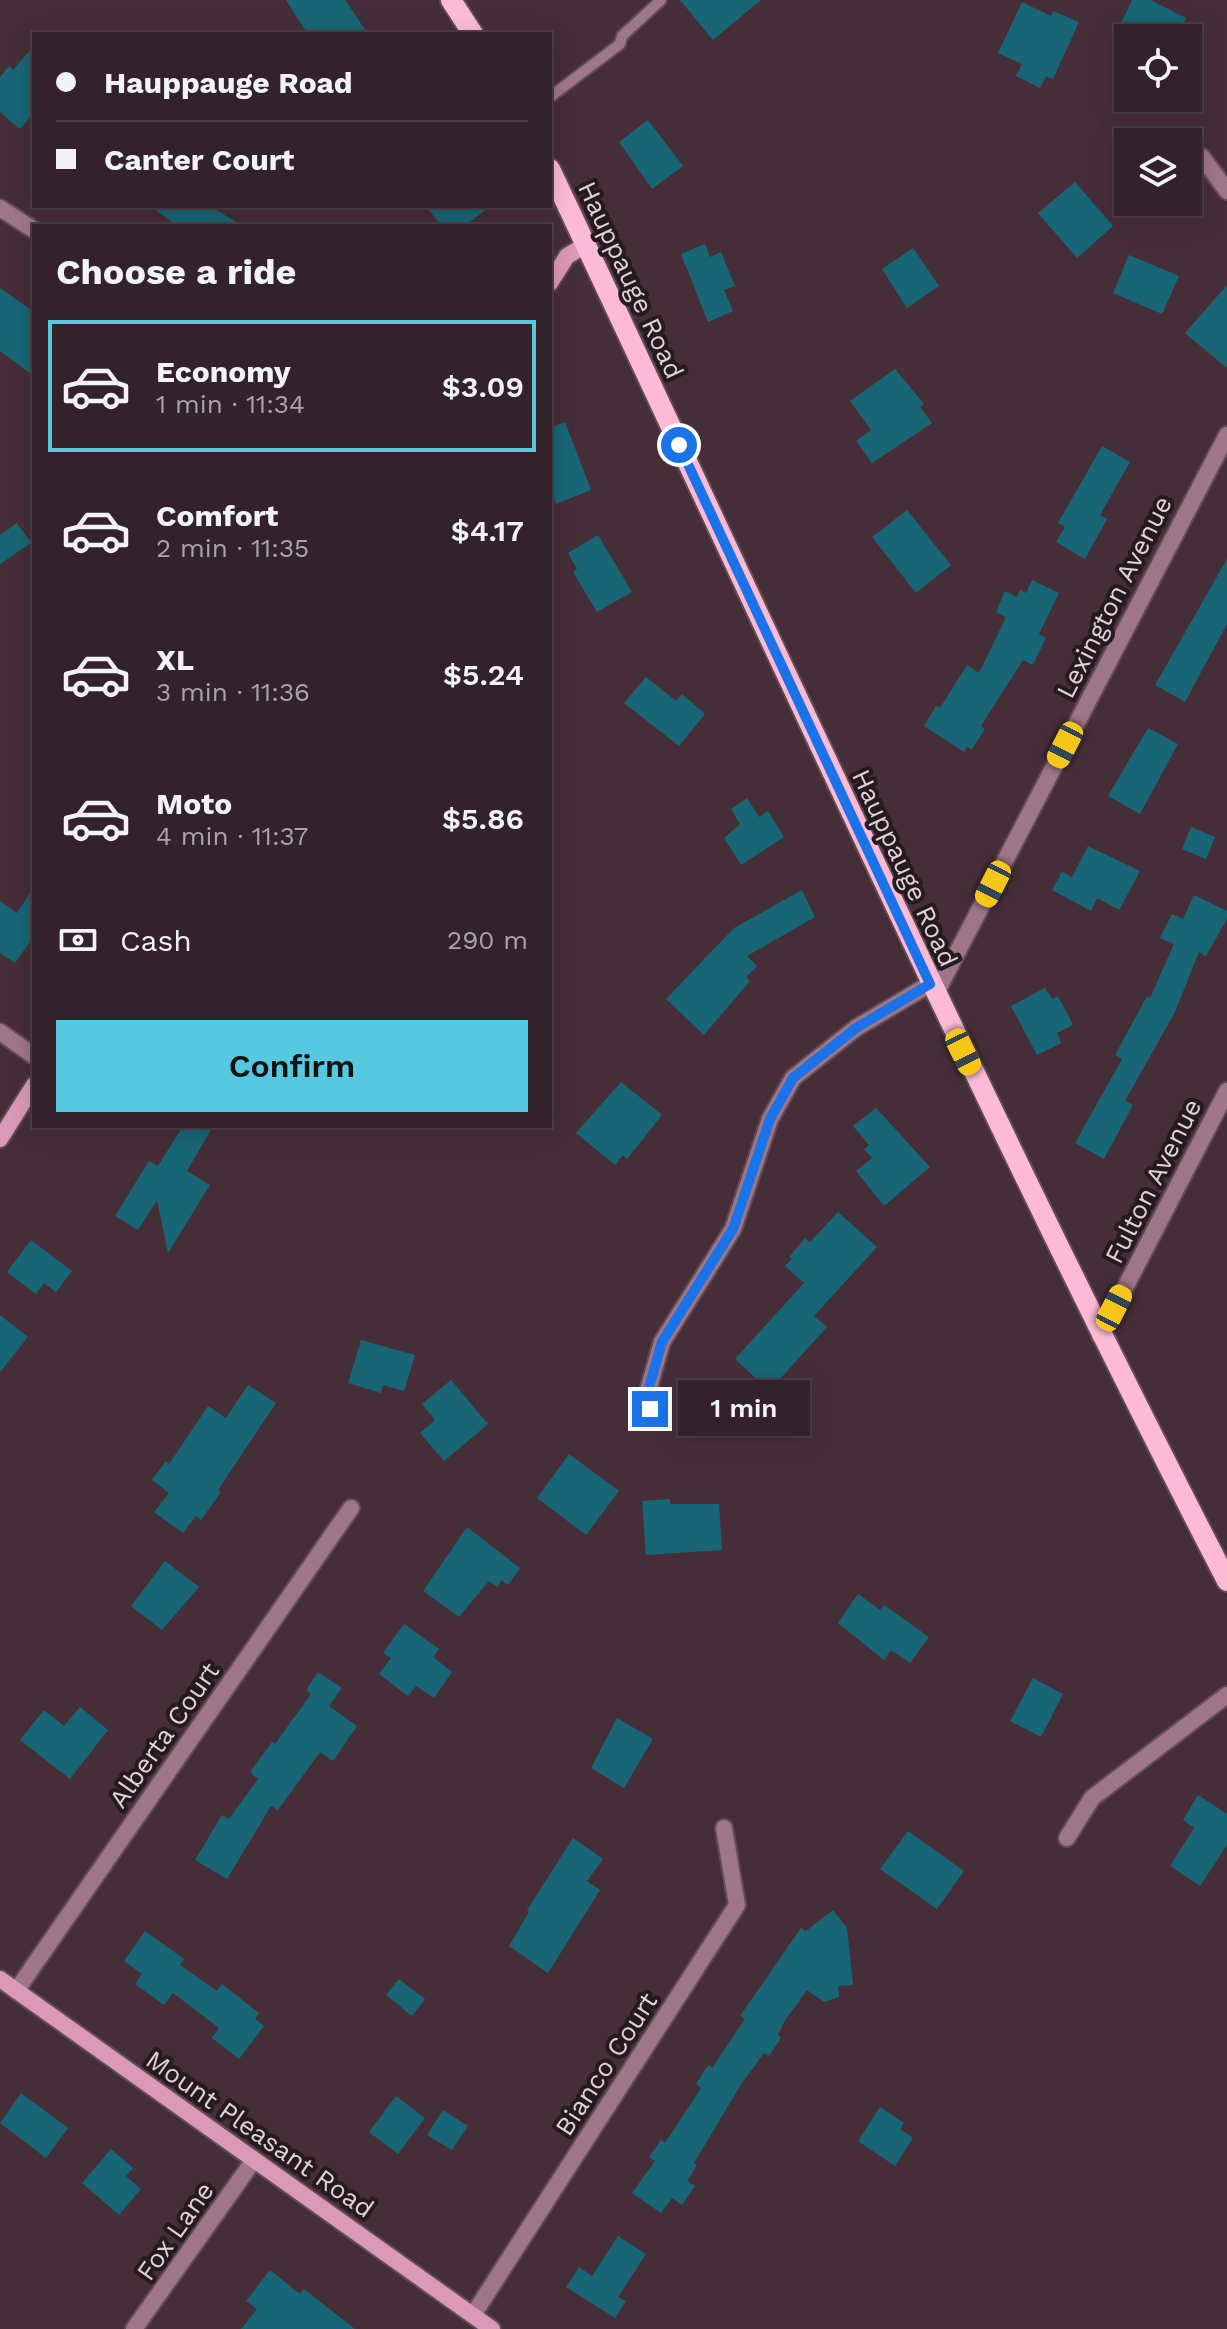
<!DOCTYPE html>
<meta charset="utf-8">
<style>
:root{--surface:#34222b;--page:#3f2f37;--text:#f1f3f6;--muted:#a9a4a9;--line:#4e3f47;--accent:#56c9e1}
body{margin:0;font-family:"Work Sans",sans-serif;background:var(--page);color:var(--text);height:100vh;display:flex;flex-direction:column;font-size:30px;white-space:nowrap}
*{box-sizing:border-box;margin:0}
p{font-size:26px;color:var(--muted)}
.icon{flex:none;width:44px;height:44px;fill:none;stroke:currentColor;stroke-width:2;stroke-linecap:round;stroke-linejoin:round}
.map{position:relative;flex:1;overflow:hidden}
.panel{position:absolute;left:32px;top:224px;width:520px;height:904px;display:flex;flex-direction:column;background:var(--surface);border-radius:0px;box-shadow:0 4px 20px #0003,0 0 0 2px var(--line)}
.panel>*{flex:none}
.guide{position:absolute;left:32px;top:32px;width:520px;height:176px;border-radius:0px;box-shadow:0 4px 20px #0003,0 0 0 2px var(--line);display:grid;align-content:center;height:176px;padding:0 24px;background:var(--surface)}
.buttons{position:absolute;left:1114px;top:24px;display:grid;gap:16px}
.buttons a{display:grid;place-items:center;width:88px;height:88px;border-radius:0px;background:var(--surface);box-shadow:0 4px 20px #0003,0 0 0 2px var(--line);font-size:40px}
.end{position:absolute;width:36px;height:36px;margin:-18px;border:10px solid #1a73e8;background:#fff;box-shadow:0 0 0 4px #fff}
.from{border-radius:50%}
.bubble{position:absolute;height:56px;border-radius:0px;background:var(--surface);box-shadow:0 4px 20px #0003,0 0 0 2px var(--line);font-size:26px;font-weight:600;line-height:56px;text-align:center}
.car{position:absolute;width:24px;height:48px;margin:-24px -12px;border-radius:10px;box-shadow:0 0 6px 2px #0007;background:linear-gradient(#f5c518 24%,#345 0 40%,#f5c518 0 76%,#345 0 86%,#f5c518 0)}
.guide b{display:flex;align-items:center;gap:28px;height:76px;font-size:30px}
.guide b+b{border-top:2px solid var(--line)}
.guide i{width:20px;height:20px;background:var(--text)}
ul{padding:0;list-style:none}
li{display:flex;align-items:center;gap:24px;height:132px;margin:0 16px 12px;padding:0 8px;border:4px solid transparent;border-radius:0px}
li div{flex:1}
li b{display:block;font-size:30px}
li em{font-style:normal;font-weight:600}
li.selected{border-color:var(--accent)}
li>.icon{width:72px;height:72px;stroke-width:1.5}
h2{padding:0 24px;font-size:36px;line-height:96px}
.pay{display:flex;align-items:center;gap:20px;height:88px;padding:0 24px;font-size:30px}
.pay p{margin-inline-start:auto}
.cta{display:flex;gap:16px;margin-top:auto;padding:16px 24px}
.cta a{flex:1;height:92px;border-radius:0px;background:var(--accent);color:#111;font-size:32px;font-weight:600;line-height:92px;text-align:center}
.map>svg:first-child{display:block}
.building{fill:#186675}
.lines{fill:none;stroke-linecap:round;stroke-linejoin:round}
.lane-casing{stroke:#624b55;stroke-width:14}
.street-casing{stroke:#624b55;stroke-width:20}
.secondary-casing{stroke:#624b55;stroke-width:20}
.primary-casing{stroke:#624b55;stroke-width:24}
.lane{stroke:#9f7688;stroke-width:10}
.street{stroke:#9f7688;stroke-width:16}
.secondary{stroke:#da99b6;stroke-width:16}
.primary{stroke:#fdbad7;stroke-width:20}
.route{stroke:#1a73e8;stroke-width:10}
.labels{text-anchor:middle;dominant-baseline:central;stroke-width:8;stroke-linejoin:round;paint-order:stroke}
.street-label{font-size:26px;fill:#e0d1d7;stroke:#251a1f}
</style>
<div class="map">
<svg width="1227" height="2329" viewBox="0 0 1227 2329">
<rect width="100%" height="100%" fill="#462e39"/>
<!-- building -->
<g class="building">
<polygon points="286,0 345,0 368,34 308,34"/>
<polygon points="680,0 761,0 713,40"/>
<polygon points="1132,0 1150,0 1186,18 1176,38 1114,38"/>
<polygon points="1022,2 1051,16 1053,11 1079,22 1053,79 1046,76 1040,88 1016,76 1022,64 998,53"/>
<polygon points="34,46 34,113 20,129 0,112 0,77 9,66 13,70"/>
<polygon points="648,120 683,166 652,189 619,142"/>
<polygon points="1075,182 1113,226 1077,258 1038,213"/>
<polygon points="150,206 210,206 243,226 177,226"/>
<polygon points="426,206 491,206 464,226 441,226"/>
<polygon points="705,244 710,257 721,252 735,286 724,290 733,311 708,322 681,254"/>
<polygon points="913,248 939,286 907,308 882,269"/>
<polygon points="1129,255 1179,276 1162,314 1113,293"/>
<polygon points="1227,285 1227,368 1185,333"/>
<polygon points="0,288 34,312 34,376 0,351"/>
<polygon points="895,369 924,404 920,407 932,423 872,463 856,441 871,430 850,401"/>
<polygon points="565,422 591,490 556,504 550,489 550,428"/>
<polygon points="1102,446 1130,462 1100,515 1107,519 1085,559 1056,542 1065,527 1058,523"/>
<polygon points="907,510 951,565 916,593 872,537"/>
<polygon points="17,523 31,543 0,564 0,535"/>
<polygon points="598,535 632,592 597,612 573,572 577,569 568,553"/>
<polygon points="1227,559 1227,624 1185,702 1155,685"/>
<polygon points="1032,580 1059,593 1039,634 1046,638 1033,665 1023,660 981,726 985,729 972,749 967,747 964,752 924,726 936,706 940,708 967,665 979,673 1006,617 996,612 1005,591 1017,597 1020,590 1026,593"/>
<polygon points="646,677 676,701 682,694 705,714 679,746 624,703"/>
<polygon points="1148,728 1178,744 1140,814 1108,796"/>
<polygon points="747,798 759,817 768,811 784,837 741,865 724,838 740,824 731,809"/>
<polygon points="1191,827 1215,837 1206,859 1182,849"/>
<polygon points="1088,846 1140,871 1119,910 1097,898 1091,911 1052,890 1062,872 1072,877"/>
<polygon points="34,887 34,936 15,963 0,953 0,901 17,913"/>
<polygon points="802,890 815,917 747,956 757,966 746,977 750,981 704,1035 666,999 734,928"/>
<polygon points="1194,895 1227,911 1227,919 1206,956 1199,952 1175,1012 1125,1101 1133,1105 1104,1159 1075,1143 1122,1059 1115,1055 1147,996 1150,998 1174,944 1160,938 1172,914 1183,919"/>
<polygon points="1045,988 1052,999 1058,996 1073,1025 1057,1033 1061,1043 1037,1055 1011,1006"/>
<polygon points="621,1082 662,1115 627,1159 623,1155 615,1165 576,1133"/>
<polygon points="876,1108 930,1167 884,1206 856,1171 872,1158 864,1149 869,1145 853,1126"/>
<polygon points="183,1126 213,1126 187,1171 210,1185 168,1253 157,1200 138,1230 115,1216 149,1161 158,1166"/>
<polygon points="838,1212 877,1247 814,1316 827,1327 769,1391 735,1359 804,1283 785,1266 792,1259 789,1257 805,1238 810,1242"/>
<polygon points="31,1240 72,1271 56,1292 44,1283 36,1294 7,1272"/>
<polygon points="0,1315 28,1337 0,1372"/>
<polygon points="361,1340 415,1355 404,1391 383,1385 381,1393 348,1383"/>
<polygon points="451,1380 488,1424 444,1461 420,1433 435,1420 422,1404"/>
<polygon points="248,1385 276,1403 218,1490 221,1492 201,1520 196,1516 183,1533 154,1512 169,1493 152,1480 166,1461 169,1464 208,1406 226,1418"/>
<polygon points="569,1454 619,1491 586,1535 537,1498"/>
<polygon points="670,1499 670,1504 719,1504 722,1550 646,1555 642,1501"/>
<polygon points="467,1527 520,1568 508,1585 502,1580 497,1587 489,1581 459,1617 423,1591"/>
<polygon points="165,1561 199,1587 162,1630 131,1606"/>
<polygon points="858,1594 880,1610 884,1605 929,1637 910,1663 891,1650 884,1660 838,1623"/>
<polygon points="404,1624 439,1649 433,1657 452,1672 434,1698 416,1686 408,1696 379,1674 391,1658 383,1653"/>
<polygon points="318,1672 342,1688 329,1706 357,1726 333,1761 320,1752 278,1810 271,1806 227,1879 195,1860 222,1815 229,1819 258,1779 250,1772 272,1742 275,1744 311,1694 306,1690"/>
<polygon points="1033,1678 1063,1694 1041,1737 1010,1721"/>
<polygon points="80,1707 108,1730 70,1779 20,1740 44,1710 64,1726"/>
<polygon points="617,1718 653,1739 624,1788 591,1768"/>
<polygon points="1198,1795 1227,1814 1227,1845 1200,1886 1170,1866 1194,1828 1183,1820"/>
<polygon points="908,1831 964,1871 937,1909 880,1869"/>
<polygon points="573,1838 603,1859 587,1881 600,1890 548,1973 509,1946 529,1912 527,1910"/>
<polygon points="833,1910 847,1928 853,1985 838,1986 839,1997 824,2002 807,1990 784,2022 778,2035 781,2038 769,2056 764,2053 740,2086 694,2163 697,2165 687,2181 695,2186 682,2205 672,2198 661,2213 632,2193 655,2161 649,2157 661,2140 665,2143 701,2088 696,2084 708,2065 712,2068 745,2019 740,2016 801,1928 806,1931"/>
<polygon points="145,1931 184,1959 180,1965 217,1991 222,1984 259,2013 255,2019 264,2026 239,2059 212,2038 219,2028 173,1993 164,2005 135,1984 142,1974 124,1961"/>
<polygon points="399,1979 425,1999 412,2016 386,1995"/>
<polygon points="21,2093 68,2128 46,2158 0,2123"/>
<polygon points="396,2096 425,2118 398,2154 369,2132"/>
<polygon points="880,2107 904,2123 900,2129 913,2138 895,2166 858,2141"/>
<polygon points="443,2110 468,2126 452,2150 427,2135"/>
<polygon points="111,2149 133,2168 126,2176 141,2189 119,2215 82,2183"/>
<polygon points="618,2236 646,2254 618,2297 626,2301 615,2318 566,2287 579,2267 592,2276"/>
<polygon points="270,2270 300,2294 304,2289 355,2329 241,2329 257,2309 246,2301"/>
</g>
<g class="lines">
<!-- lane casing -->
<g class="lane-casing">
<polyline id="lane" points="550,97 620,44 622,36 661,0"/>
</g>
<!-- street casing -->
<g class="street-casing">
<g id="street">
<polyline points="1202,157 1227,191"/>
<polyline points="0,208 34,230"/>
<polyline points="935,995 1227,435"/>
<polyline points="0,1032 34,1056"/>
<polyline points="1100,1336 1227,1091"/>
<polyline points="650,1409 649,1387 662,1342 733,1229 770,1119 793,1078 856,1028 930,984"/>
<polyline points="1067,1838 1092,1798 1227,1695"/>
<polyline points="16,1991 351,1508"/>
<polyline points="473,2315 737,1905 724,1828"/>
<polyline points="134,2329 254,2160"/>
</g>
</g>
<!-- secondary casing -->
<g class="secondary-casing">
<g id="secondary">
<polyline points="550,283 567,256 586,245"/>
<polyline points="0,1139 34,1085"/>
<polyline points="0,1979 492,2329"/>
</g>
</g>
<!-- primary casing -->
<g class="primary-casing">
<g id="primary">
<polyline points="451,0 473,34"/>
<path d="M550,169C773,641 987,1117 1227,1581"/>
</g>
</g>
<!-- lane -->
<use href="#lane" class="lane"/>
<!-- street -->
<use href="#street" class="street"/>
<!-- secondary -->
<use href="#secondary" class="secondary"/>
<!-- primary -->
<use href="#primary" class="primary"/>
</g>
<g class="lines">
<!-- route -->
<polyline class="route" points="650,1409 649,1387 662,1342 733,1229 770,1119 793,1078 856,1028 930,984 679,445"/>
</g>
<g class="labels">
<!-- street labels -->
<g class="street-label">
<text transform="translate(631 280) rotate(65)">Hauppauge Road</text>
<text transform="translate(1114 597) rotate(-63)">Lexington Avenue</text>
<text transform="translate(905 868) rotate(65)">Hauppauge Road</text>
<text transform="translate(1153 1181) rotate(-63)">Fulton Avenue</text>
<text transform="translate(164 1735) rotate(-55)">Alberta Court</text>
<text transform="translate(606 2064) rotate(-57)">Bianco Court</text>
<text transform="translate(260 2134) rotate(35)">Mount Pleasant Road</text>
<text transform="translate(175 2231) rotate(-55)">Fox Lane</text>
</g>
</g>
</svg>
<div class="buttons">
<a><svg class="icon" aria-label="locate" viewBox="0 0 24 24"><circle cx="12" cy="12" r="6"/><path d="M12 2v4M12 18v4M2 12h4M18 12h4"/></svg></a>
<a><svg class="icon" aria-label="layers" viewBox="0 0 24 24"><path d="M12 4l9 5-9 5-9-5zM3 14l9 5 9-5"/></svg></a>
</div>
<i class="end from" style="left:679px;top:445px"></i>
<i class="end" style="left:650px;top:1409px"></i>
<div class="bubble" style="left:678px;top:1380px;width:132px">1 min</div>
<i class="car" style="left:1065px;top:745px;rotate:207deg"></i>
<i class="car" style="left:993px;top:884px;rotate:207deg"></i>
<i class="car" style="left:963px;top:1052px;rotate:154deg"></i>
<i class="car" style="left:1114px;top:1308px;rotate:27deg"></i>
<div class="guide">
<b><i class="from"></i>Hauppauge Road</b>
<b><i></i>Canter Court</b>
</div>
<section class="panel">
<h2>Choose a ride</h2>
<ul>
<li class="selected"><svg class="icon" aria-label="car" viewBox="0 0 24 24"><path d="M5 17H2v-5l4-1 3-4h7l3 4 3 1v5h-3M9 17h6M6 11h13"/><circle cx="7" cy="17" r="2"/><circle cx="17" cy="17" r="2"/></svg><div><b>Economy</b><p>1 min · 11:34</p></div><em>$3.09</em></li>
<li><svg class="icon" aria-label="car" viewBox="0 0 24 24"><path d="M5 17H2v-5l4-1 3-4h7l3 4 3 1v5h-3M9 17h6M6 11h13"/><circle cx="7" cy="17" r="2"/><circle cx="17" cy="17" r="2"/></svg><div><b>Comfort</b><p>2 min · 11:35</p></div><em>$4.17</em></li>
<li><svg class="icon" aria-label="car" viewBox="0 0 24 24"><path d="M5 17H2v-5l4-1 3-4h7l3 4 3 1v5h-3M9 17h6M6 11h13"/><circle cx="7" cy="17" r="2"/><circle cx="17" cy="17" r="2"/></svg><div><b>XL</b><p>3 min · 11:36</p></div><em>$5.24</em></li>
<li><svg class="icon" aria-label="car" viewBox="0 0 24 24"><path d="M5 17H2v-5l4-1 3-4h7l3 4 3 1v5h-3M9 17h6M6 11h13"/><circle cx="7" cy="17" r="2"/><circle cx="17" cy="17" r="2"/></svg><div><b>Moto</b><p>4 min · 11:37</p></div><em>$5.86</em></li>
</ul>
<div class="pay"><svg class="icon" aria-label="cash" viewBox="0 0 24 24"><path d="M3 7h18v10H3z"/><circle cx="12" cy="12" r="2"/></svg>Cash<p>290 m</p></div>
<div class="cta"><a>Confirm</a></div>
</section>
</div>
